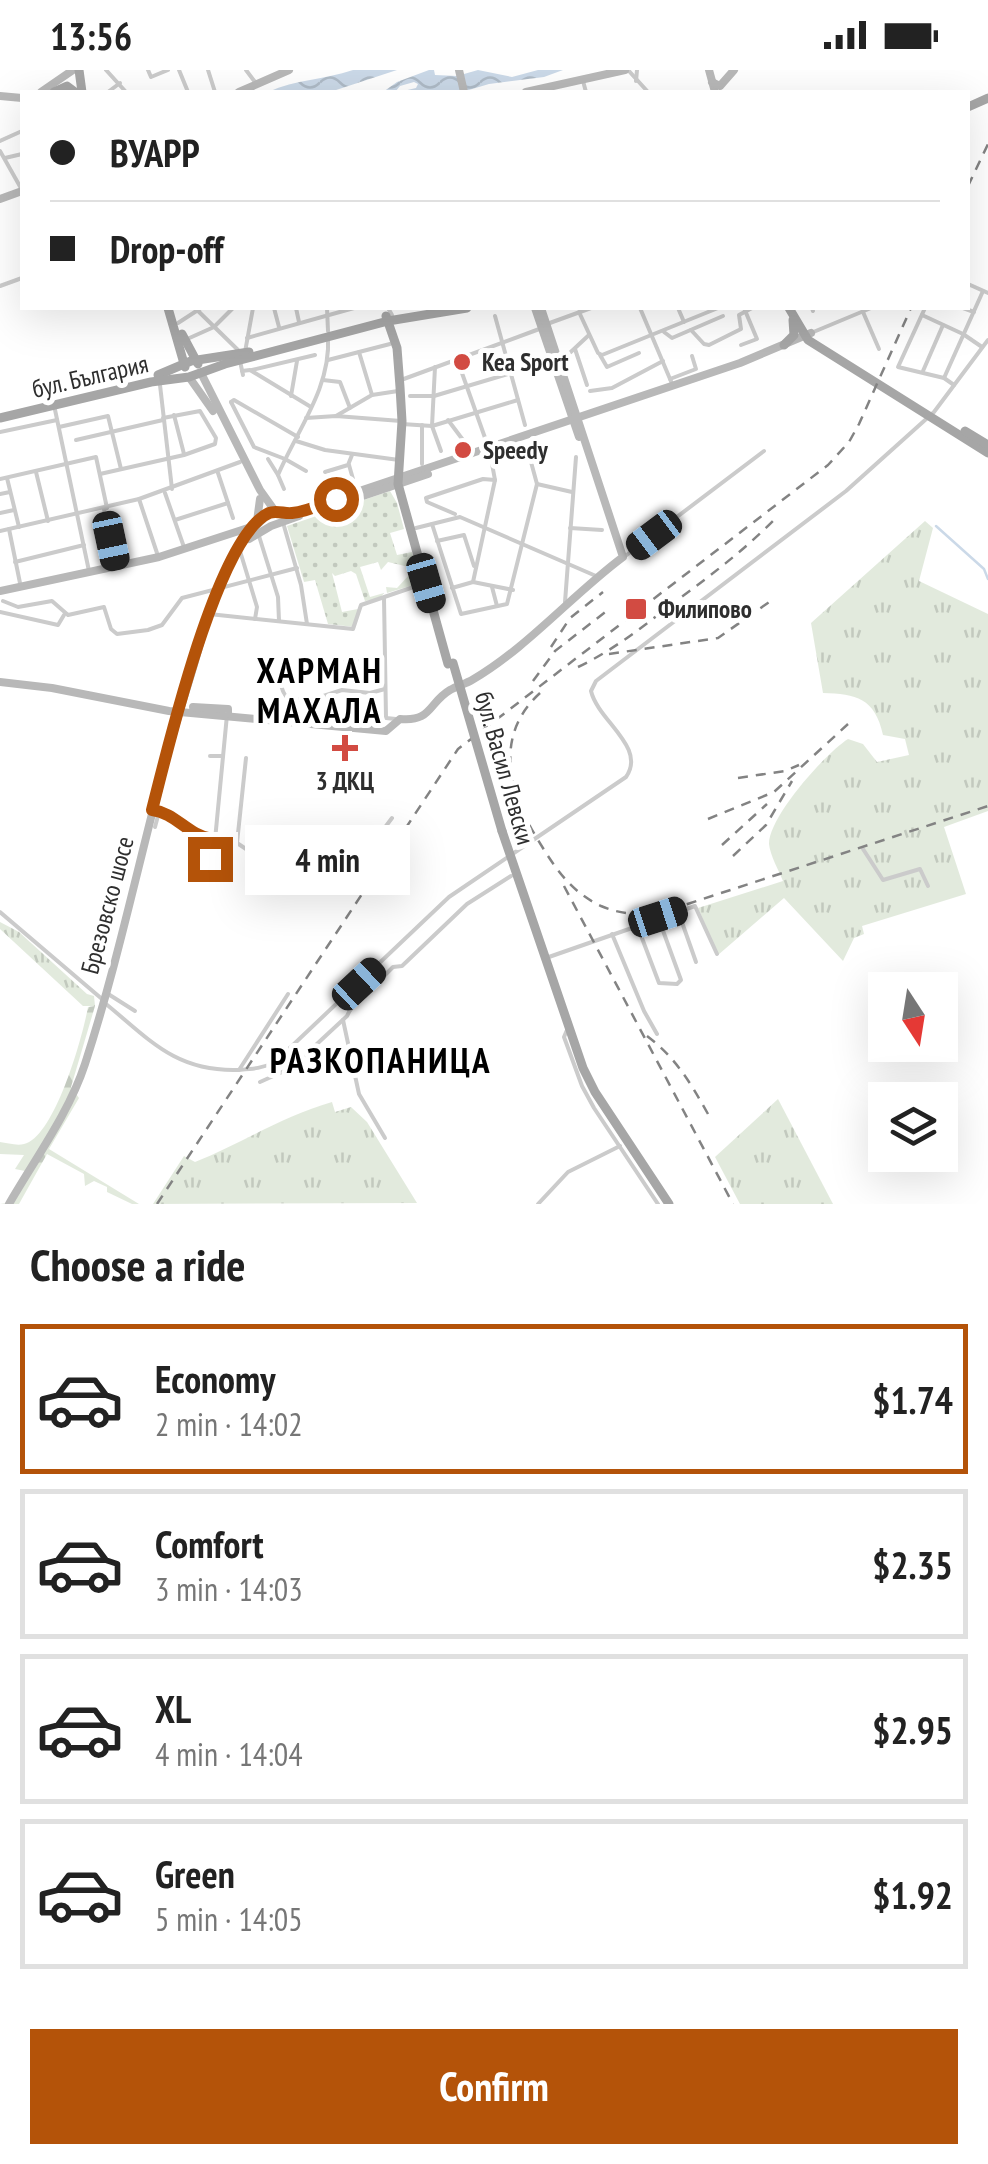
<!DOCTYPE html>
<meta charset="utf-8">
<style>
:root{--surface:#fff;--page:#f6f6f6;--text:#222;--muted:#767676;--line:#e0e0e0;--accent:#b45309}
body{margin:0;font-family:"PT Sans Narrow",sans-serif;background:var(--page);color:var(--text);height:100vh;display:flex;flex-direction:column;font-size:38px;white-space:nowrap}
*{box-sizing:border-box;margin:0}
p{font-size:32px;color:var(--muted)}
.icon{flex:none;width:55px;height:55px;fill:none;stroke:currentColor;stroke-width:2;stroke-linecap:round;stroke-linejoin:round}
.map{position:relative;height:1134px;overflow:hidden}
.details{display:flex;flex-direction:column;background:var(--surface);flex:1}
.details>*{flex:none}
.banner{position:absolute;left:20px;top:20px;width:950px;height:220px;border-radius:0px;box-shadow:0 10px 40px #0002;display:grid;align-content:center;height:220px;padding:0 30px;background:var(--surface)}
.needle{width:65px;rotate:168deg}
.tools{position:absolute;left:868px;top:902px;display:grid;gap:20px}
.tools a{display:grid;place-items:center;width:90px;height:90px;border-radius:0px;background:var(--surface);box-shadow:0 10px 40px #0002;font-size:50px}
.end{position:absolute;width:45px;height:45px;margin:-22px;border:12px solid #b45309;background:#fff;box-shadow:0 0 0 5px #fff}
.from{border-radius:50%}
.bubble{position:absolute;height:70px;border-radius:0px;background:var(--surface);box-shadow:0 10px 40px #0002;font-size:32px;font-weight:600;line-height:70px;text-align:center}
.car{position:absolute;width:30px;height:60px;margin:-30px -15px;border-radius:12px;box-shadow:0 0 8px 2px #0007;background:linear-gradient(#222 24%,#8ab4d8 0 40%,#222 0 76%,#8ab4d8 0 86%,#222 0)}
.banner b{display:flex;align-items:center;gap:35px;height:95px;font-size:38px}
.banner b+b{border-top:2px solid var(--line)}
.banner i{width:25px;height:25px;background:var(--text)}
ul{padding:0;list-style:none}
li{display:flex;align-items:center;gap:30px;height:150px;margin:0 20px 15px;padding:0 10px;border:5px solid var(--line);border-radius:0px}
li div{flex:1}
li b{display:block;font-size:38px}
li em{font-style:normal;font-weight:600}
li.selected{border-color:var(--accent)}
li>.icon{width:90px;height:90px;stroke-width:1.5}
h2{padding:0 30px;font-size:45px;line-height:120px}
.primary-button{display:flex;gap:20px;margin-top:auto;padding:20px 30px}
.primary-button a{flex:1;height:115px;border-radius:0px;background:var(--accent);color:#fff;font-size:40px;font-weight:600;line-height:115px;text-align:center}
.status{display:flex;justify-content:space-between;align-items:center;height:70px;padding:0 50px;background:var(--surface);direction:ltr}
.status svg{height:28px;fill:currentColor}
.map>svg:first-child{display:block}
.grass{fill:url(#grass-tufts)}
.forest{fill:url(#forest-firs)}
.park{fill:url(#park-dots)}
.water{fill:url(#water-waves)}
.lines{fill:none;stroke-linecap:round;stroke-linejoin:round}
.stream{stroke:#cbd9e8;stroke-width:2.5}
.street{stroke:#cbcbcb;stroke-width:4}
.secondary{stroke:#b8b8b8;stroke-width:8}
.primary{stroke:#a6a6a6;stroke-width:9}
.rail{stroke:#838383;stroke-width:2.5;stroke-dasharray:10 8;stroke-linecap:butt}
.primary-bridge{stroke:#a6a6a6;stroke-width:9}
.route{stroke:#b45309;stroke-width:12}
.poi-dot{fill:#d24b42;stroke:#fff;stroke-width:4}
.labels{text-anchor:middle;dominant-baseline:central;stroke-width:10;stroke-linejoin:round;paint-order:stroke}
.poi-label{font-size:25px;font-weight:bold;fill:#2e2e2e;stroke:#fff;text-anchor:start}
.street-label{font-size:25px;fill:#2e2e2e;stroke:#fff}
.district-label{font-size:35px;font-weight:bold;letter-spacing:2.5px;fill:#000;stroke:#fff}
</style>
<div class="status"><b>13:56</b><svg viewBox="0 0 49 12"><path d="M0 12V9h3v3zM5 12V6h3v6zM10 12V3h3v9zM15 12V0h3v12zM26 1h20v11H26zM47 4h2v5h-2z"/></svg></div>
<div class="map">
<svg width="988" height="1134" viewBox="0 0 988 1134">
<defs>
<pattern id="grass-tufts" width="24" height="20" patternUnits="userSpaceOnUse" patternTransform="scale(2.5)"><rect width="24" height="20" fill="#e2eadd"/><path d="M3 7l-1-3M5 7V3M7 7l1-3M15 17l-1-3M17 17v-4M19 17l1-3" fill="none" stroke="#c2c9be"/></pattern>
<pattern id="forest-firs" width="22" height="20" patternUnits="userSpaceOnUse" patternTransform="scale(2.5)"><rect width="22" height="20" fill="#e2eadd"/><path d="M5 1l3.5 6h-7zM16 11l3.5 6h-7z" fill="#c2c9be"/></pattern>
<pattern id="park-dots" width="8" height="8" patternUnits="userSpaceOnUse" patternTransform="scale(2.5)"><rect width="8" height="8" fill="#e2eadd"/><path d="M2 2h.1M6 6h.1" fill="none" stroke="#c2c9be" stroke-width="1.8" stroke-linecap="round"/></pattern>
<pattern id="water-waves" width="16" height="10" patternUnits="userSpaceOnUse" patternTransform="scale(2.5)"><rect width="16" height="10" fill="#cbd9e8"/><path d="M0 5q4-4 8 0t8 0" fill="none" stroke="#afbbc7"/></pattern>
</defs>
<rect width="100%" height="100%" fill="#fff"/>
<!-- grass -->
<g class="grass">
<path d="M925,451L933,458L919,511L988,544V741L944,757L966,824L862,856L864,864L854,868L843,891L784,828L718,885L698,838L783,811C779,801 770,785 769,774C769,746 826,683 848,669L863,674L877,692L909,685L905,669L883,665C875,628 856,624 823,623L811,553Z"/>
<polygon points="0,852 19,862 87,924 94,926 95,936 83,936 0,859"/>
<polygon points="778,1029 833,1134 740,1134 715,1087"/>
<path d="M332,1032L335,1042L351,1037L367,1052L417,1133L153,1134L184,1086L195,1092C242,1073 283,1046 332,1032Z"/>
</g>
<!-- forest -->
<path class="forest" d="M95,936L71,1017L79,1028L49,1079L139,1134H132L107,1122V1117L94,1111L85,1116L84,1104L47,1084L19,1134H0L7,1133L25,1101L15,1099L24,1085L0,1084V1072C7,1073 17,1076 24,1074C55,1067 83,965 88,937Z"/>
<!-- park -->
<polygon class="park" points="390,421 397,433 404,459 390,463 397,485 412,482 420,513 387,523 386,517 397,518 410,504 409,497 388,492 381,500 378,492 360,497 370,527 384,523 379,529 365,531 356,504 351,501 335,506 332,503 342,542 358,539 354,557 328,554 315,510 304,512 287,456"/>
<!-- water -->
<g class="water">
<path d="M353,0H397L330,22H268C296,9 324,10 353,0Z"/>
<polygon points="429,0 434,0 435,5 457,6 478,0 512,7 538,0 563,0 544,7 489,14 462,22 399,22 416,18 418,14 414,12 400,16 395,22 383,22 397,12"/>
</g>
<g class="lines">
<!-- stream -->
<polyline class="stream" points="936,456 984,499 988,509"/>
<!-- street -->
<g class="street">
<polyline points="106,0 126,22"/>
<polyline points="148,0 151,7 168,0"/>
<polyline points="179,0 188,22"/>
<polyline points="208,0 215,22"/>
<polyline points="246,0 255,12"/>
<polyline points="628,0 648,22"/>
<polyline points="583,11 586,22"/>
<polyline points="636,11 637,0"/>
<polyline points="108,22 120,13"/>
<polyline points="663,22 667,22"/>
<polyline points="0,71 22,61"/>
<polyline points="0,81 22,120"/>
<polyline points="5,88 22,84"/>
<polyline points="968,214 988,223"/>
<polyline points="0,216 22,208"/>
<polyline points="195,238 238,280"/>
<polyline points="274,238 279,257"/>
<polyline points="296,238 299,252"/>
<polyline points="327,238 328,261"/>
<polyline points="388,238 392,245"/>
<polyline points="640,238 673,316"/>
<polyline points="678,238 684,252"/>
<polyline points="812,238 813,241"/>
<polyline points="925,238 898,297 944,308 954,315"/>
<polyline points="963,238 974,242"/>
<polyline points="579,242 598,283 602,285 718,238"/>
<polyline points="863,242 879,279"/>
<polyline points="922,245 963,264 982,277"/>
<polyline points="495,246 525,355"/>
<polyline points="178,253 201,238"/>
<polyline points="547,254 591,238"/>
<polyline points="691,260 704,274 709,275 741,259 739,245 752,238"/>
<polyline points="664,262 672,268 723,246"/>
<polyline points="811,263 871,238"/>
<polyline points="247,268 354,238"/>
<polyline points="185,270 214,257 233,238"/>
<polyline points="741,275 757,269 744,238"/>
<polyline points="575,279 587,315"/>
<polyline points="245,282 253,238"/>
<polyline points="359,282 372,325"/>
<polyline points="600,285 607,297 639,283"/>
<polyline points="457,289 489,379"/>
<polyline points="328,290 390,274"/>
<polyline points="240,291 243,305"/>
<polyline points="560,292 589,265"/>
<polyline points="435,297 432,356 441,381"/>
<polyline points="252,300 315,285"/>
<polyline points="242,301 250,300 311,337"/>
<polyline points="923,301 943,255"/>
<polyline points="944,308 983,221"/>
<polyline points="670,309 696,299 692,286"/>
<polyline points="323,310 340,312 350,338"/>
<polyline points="401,310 542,258"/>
<polyline points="160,315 172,419"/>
<polyline points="590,321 612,318 663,291"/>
<polyline points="291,326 297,291"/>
<polyline points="410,326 434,326 511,303"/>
<polyline points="231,332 254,377 285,389 306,401"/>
<polyline points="231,332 234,330 298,367"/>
<polyline points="54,335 89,501"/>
<polyline points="174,345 184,384"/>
<polyline points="336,346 372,325 398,321"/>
<polyline points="306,348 336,346 401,351"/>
<polyline points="448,350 472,382"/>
<polyline points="402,354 432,356 518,330"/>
<polyline points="422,355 422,394"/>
<polyline points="59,357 108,346 121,399"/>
<polyline points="0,362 57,350"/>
<polyline points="76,370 163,350"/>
<polyline points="296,371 325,380 399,390"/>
<polyline points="268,389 278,405"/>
<polyline points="349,395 353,409"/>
<polyline points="36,402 48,451"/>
<polyline points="325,402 348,395 352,385"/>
<polyline points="218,403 233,448"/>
<polyline points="100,404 184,385 215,374 216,368 200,341 163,348"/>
<polyline points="7,408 19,457"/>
<polyline points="0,409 96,387 107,438"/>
<polyline points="537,414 572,422"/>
<path d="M284,419L278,405C297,360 331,318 328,267"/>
<polyline points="165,423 185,480"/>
<polyline points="0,424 10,422"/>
<polyline points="139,429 158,486"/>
<polyline points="104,439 116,496"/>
<polyline points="0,443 14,440"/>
<polyline points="455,444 427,432 426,428 483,409 495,410"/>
<polyline points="175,450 228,433"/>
<polyline points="432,454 461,544 507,534 537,414 528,381"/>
<polyline points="284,456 301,515 307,554"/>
<polyline points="416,458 460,447 596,506"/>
<polyline points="570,458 602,460"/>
<polyline points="9,459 20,513"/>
<polyline points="0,461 139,429 240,392"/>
<polyline points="259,466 278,527 279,551"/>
<polyline points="437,471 464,465 474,496"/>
<polyline points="240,481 257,537 255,549"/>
<polyline points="624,487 764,381"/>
<polyline points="15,492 84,475"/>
<polyline points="473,512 495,410 490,383"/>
<polyline points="492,517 497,536"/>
<polyline points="452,518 473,512 513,520"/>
<polyline points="384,528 386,648 396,649"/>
<polyline points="3,531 18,537 52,531 68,545 104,537 111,559 117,564 148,560 162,555 182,528 297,498"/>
<polyline points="565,532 576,387"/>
<polyline points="0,542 58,555 64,545"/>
<polyline points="209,544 353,559 361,535 431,511"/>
<path d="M385,619L370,623L342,620L311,630L288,629C280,620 278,606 285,596L385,590"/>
<polyline points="210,686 223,686"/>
<polyline points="152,740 169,745 196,766 237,773 246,779 334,787 342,785 375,761 380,764 392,748"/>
<polyline points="155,757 159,742"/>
<polyline points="215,770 227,645"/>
<polyline points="237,773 246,688"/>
<polyline points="352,778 362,787 380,764"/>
<polyline points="863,779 883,810 920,799 928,816"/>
<polyline points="267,782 264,801 277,802"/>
<polyline points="210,789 212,769"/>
<polyline points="678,841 696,892"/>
<polyline points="0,842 102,929"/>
<polyline points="637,855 659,913 677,914 681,910 658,847"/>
<polyline points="612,864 644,941 657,964"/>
<polyline points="546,888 695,836 717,884"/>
<polyline points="105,922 135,941"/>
<path d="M106,934C150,970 175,1001 236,1000C250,999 262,999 275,992L449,827L626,707C647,677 598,651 591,621L596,611L846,421L934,342L988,270"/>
<polyline points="350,940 393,897 402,896 467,834 511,806"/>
<polyline points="343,950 359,1024 385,1068"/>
<polyline points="567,960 564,967 582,1016 594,1038 658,1134"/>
<polyline points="239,1000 288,924"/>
<polyline points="260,1012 291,998 347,946 350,940 342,930"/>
<polyline points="538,1134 568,1102 620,1076"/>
</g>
<!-- secondary -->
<g class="secondary">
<polyline points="459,0 464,22"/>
<polyline points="709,0 715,22"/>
<polyline points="712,12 720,16 734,0"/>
<polyline points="41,22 73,0"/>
<polyline points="239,22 289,0"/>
<polyline points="526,22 625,0"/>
<polyline points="0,26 22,28"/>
<polyline points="0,129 22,121"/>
<polyline points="535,238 579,367"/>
<polyline points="201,303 260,420 275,441 294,443 740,293 811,263"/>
<polyline points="189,307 213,341"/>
<polyline points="351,430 428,404"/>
<polyline points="257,451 260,429"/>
<polyline points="249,469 271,456 299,446"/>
<polyline points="0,521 159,487 251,457"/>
<path d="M0,612L52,618L169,641L386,661L400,649C432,652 428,633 450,620C457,616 465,614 472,610C527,578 572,525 623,487L541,238"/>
<polyline points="193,637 228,639 228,644"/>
<path d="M9,1134C35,1089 69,1043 85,994C126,868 149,737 189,611C207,554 218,491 264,448"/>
</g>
<!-- primary -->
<g class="primary">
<polyline points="79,0 82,22"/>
<polyline points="54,22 67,16 75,22"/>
<polyline points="968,37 988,28"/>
<polyline points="168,238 185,297"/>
<polyline points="789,238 808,270 988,383"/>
<polyline points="386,246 397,278 400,317 402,351 398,414 448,594"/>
<polyline points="182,264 198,294"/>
<polyline points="784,275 794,265 793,250"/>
<polyline points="158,305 191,291 249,282"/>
<polyline points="0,348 151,312 189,307 225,294 388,251 467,238"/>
<polyline points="965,361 988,375"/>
<polyline points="502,761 583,998 595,1022 669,1134"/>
</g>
<!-- rail -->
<g class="rail">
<polyline points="968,116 988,74"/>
<polyline points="551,577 570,548 603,522"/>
<polyline points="609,584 718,568 772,530"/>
<path d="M578,597C614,580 645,555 676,531C710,506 743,481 773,451"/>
<polyline points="533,611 555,581 608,540"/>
<path d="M540,623C493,666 509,723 538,770C555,798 571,822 601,836C624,846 646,845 669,840L988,736"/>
<polyline points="738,708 785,701 799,695"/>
<polyline points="708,749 774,722 848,654"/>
<polyline points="722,775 767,734"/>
<polyline points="733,786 766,755 792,711"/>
<polyline points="564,816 733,1134"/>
<path d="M647,966C676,988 690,1012 708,1044"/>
<polyline points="157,1134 458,679 828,395 849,372 859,354 911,238"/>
</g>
<!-- primary-bridge -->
<polyline class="primary-bridge" points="453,593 502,761"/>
</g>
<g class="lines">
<!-- route -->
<path class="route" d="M210,789L212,769C187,765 176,743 152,740C167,682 217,466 269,443C276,440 285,444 292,443C307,442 322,434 336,429"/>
</g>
<!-- markers -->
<g class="poi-dot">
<circle cx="462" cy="292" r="10"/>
<circle cx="463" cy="380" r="10"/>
<rect x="624" y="527" width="24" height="24" rx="5"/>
<path d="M340 663h10v10h10v10h-10v10h-10v-10h-10v-10h10z"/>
</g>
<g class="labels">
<!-- poi labels -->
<g class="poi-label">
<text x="482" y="292">Kea Sport</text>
<text x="483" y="380">Speedy</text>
<text x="658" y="539">Филипово</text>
<text x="345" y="711" text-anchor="middle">3 ДКЦ</text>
</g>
<!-- street labels -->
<g class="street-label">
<text transform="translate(90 306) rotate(-13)">бул. България</text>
<text transform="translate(505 698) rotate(74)">бул. Васил Левски</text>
<text transform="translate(107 835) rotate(-75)">Брезовско шосе</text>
</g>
<!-- district labels -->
<g class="district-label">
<text x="320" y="600">ХАРМАН<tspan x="320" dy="40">МАХАЛА</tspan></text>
<text x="381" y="990">РАЗКОПАНИЦА</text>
</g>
</g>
</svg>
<div class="tools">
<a><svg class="needle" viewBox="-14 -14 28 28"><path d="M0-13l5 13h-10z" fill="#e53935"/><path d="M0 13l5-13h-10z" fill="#767676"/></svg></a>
<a><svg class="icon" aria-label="layers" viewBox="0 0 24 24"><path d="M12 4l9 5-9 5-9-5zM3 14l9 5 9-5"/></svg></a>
</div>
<i class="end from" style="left:336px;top:429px"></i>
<i class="end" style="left:210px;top:789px"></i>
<div class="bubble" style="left:245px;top:755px;width:165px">4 min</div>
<i class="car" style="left:654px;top:465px;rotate:233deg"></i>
<i class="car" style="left:111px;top:471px;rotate:168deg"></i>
<i class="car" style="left:426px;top:513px;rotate:164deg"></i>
<i class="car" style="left:658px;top:847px;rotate:72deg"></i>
<i class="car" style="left:359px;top:914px;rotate:47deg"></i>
<div class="banner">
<b><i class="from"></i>ВУАРР</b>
<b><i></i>Drop-off</b>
</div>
</div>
<section class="details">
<h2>Choose a ride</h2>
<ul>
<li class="selected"><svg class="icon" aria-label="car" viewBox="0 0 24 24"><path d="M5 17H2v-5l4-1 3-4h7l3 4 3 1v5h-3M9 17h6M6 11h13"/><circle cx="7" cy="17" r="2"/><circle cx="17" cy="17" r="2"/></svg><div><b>Economy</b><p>2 min · 14:02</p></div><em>$1.74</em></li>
<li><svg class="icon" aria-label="car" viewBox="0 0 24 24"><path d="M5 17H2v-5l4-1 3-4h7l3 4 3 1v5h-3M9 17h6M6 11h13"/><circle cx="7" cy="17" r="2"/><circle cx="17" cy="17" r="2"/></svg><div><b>Comfort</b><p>3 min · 14:03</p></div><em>$2.35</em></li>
<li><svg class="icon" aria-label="car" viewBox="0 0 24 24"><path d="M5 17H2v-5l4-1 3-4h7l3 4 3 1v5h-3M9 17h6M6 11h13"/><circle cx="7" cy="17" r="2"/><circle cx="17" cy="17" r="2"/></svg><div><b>XL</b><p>4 min · 14:04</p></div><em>$2.95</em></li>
<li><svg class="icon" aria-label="car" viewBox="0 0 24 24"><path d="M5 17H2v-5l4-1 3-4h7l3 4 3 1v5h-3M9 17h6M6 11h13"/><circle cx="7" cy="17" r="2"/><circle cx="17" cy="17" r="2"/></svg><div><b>Green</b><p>5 min · 14:05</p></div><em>$1.92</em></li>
</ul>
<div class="primary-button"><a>Confirm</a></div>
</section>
